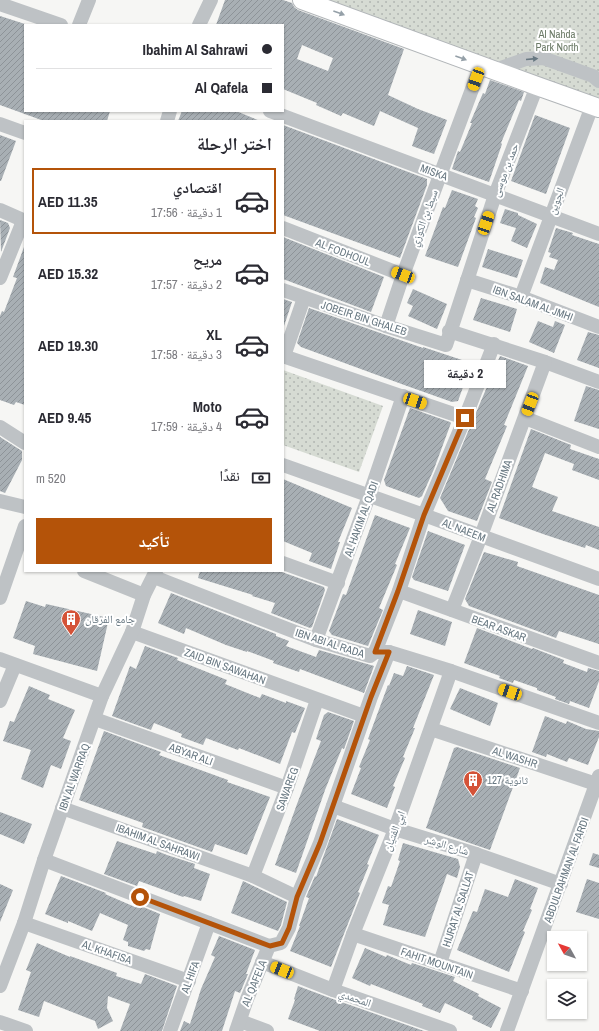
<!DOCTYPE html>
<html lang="ar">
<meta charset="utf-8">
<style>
:root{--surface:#fff;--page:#f2f2f3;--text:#2b2b33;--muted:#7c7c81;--line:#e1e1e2;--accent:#b45309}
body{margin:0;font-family:"Archivo Narrow","Noto Naskh Arabic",sans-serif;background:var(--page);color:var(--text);direction:rtl;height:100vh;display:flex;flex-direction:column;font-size:15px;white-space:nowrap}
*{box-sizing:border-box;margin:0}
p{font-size:13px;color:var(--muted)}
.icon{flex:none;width:22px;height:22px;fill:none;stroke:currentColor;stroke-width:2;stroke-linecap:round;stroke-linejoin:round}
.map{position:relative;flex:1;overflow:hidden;direction:ltr}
.sheet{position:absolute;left:24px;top:120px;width:260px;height:452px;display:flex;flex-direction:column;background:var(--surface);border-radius:0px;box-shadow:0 1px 3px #0004;direction:rtl}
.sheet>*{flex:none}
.hud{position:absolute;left:24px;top:24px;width:260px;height:88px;border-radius:0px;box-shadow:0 1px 3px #0004;direction:rtl;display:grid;align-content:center;height:88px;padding:0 12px;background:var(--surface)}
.needle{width:26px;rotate:310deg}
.fabs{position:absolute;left:547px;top:931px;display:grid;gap:8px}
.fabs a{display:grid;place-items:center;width:40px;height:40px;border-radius:0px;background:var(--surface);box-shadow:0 1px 3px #0004;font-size:20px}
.end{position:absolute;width:18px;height:18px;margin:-9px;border:5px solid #b45309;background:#fff;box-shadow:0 0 0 2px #fff}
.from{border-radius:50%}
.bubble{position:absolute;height:28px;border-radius:0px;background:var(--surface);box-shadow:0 1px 3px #0004;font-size:13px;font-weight:700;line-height:28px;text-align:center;direction:rtl}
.car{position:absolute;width:12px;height:24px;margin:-12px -6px;border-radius:5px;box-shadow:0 0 3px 1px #0007;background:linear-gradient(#f5c518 24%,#345 0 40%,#f5c518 0 76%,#345 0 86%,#f5c518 0)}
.hud b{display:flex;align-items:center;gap:14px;height:38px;font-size:15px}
.hud b+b{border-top:1px solid var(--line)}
.hud i{width:10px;height:10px;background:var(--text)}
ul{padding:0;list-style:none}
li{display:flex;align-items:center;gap:12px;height:66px;margin:0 8px 6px;padding:0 4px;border:2px solid transparent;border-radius:0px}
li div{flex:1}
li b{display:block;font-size:15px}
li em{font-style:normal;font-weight:700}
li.current{border-color:var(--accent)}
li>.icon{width:36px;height:36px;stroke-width:1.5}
h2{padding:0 12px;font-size:18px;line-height:48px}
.pay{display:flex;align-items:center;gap:10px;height:44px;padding:0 12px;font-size:15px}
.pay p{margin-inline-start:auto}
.action{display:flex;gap:8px;margin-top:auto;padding:8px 12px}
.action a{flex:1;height:46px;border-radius:0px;background:var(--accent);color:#fff;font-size:16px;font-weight:700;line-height:46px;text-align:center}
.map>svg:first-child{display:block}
.park{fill:url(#park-dots)}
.building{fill:url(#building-hatch);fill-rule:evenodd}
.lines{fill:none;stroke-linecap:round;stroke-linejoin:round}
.major-casing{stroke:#b2b6b9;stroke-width:20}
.minor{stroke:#bec2c5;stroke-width:14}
.major{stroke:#fff;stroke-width:18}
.oneway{fill:#95a0a8}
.oneway2{fill:#687882}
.route{stroke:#b45309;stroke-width:5}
.labels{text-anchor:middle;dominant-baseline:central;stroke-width:4;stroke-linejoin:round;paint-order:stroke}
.park-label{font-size:11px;fill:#6b7a66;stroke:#fff}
.street-label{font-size:11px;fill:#687882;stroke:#fff}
.poi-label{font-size:11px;fill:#687882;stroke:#fff;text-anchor:start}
</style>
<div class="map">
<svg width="599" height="1031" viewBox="0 0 599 1031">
<defs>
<pattern id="park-dots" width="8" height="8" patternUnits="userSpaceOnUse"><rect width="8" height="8" fill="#d6dbd3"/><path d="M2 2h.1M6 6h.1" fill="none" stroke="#b1b6b1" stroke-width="1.8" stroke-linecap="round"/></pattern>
<pattern id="building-hatch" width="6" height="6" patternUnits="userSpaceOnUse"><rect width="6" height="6" fill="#a8afb4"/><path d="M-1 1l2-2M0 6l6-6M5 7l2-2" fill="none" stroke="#8d9398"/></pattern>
</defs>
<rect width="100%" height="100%" fill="#f6f6f4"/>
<!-- park -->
<g class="park">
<polygon points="323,0 599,0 599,99 505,64"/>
<polygon points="283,370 383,406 359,472 283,445"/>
</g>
<!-- building -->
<g class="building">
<path d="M225,0H283L292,3L294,7L298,10L404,49L388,95L418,109L447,120L434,154L412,146L418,128L380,111L374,126L343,113L341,116L316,105L317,103L283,89V25H216ZM302,45L333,58L328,71L297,59Z"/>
<polygon points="0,16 25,24 25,111 110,111 107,121 44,121 0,105"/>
<polygon points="490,80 524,92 521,101 519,100 501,143 502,144 489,182 452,169 458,151 460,152 472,123 470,123 483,93 485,94"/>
<polygon points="182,111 236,111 260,121 178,121"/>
<polygon points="535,115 570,128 546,194 511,181"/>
<polygon points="283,125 427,179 427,185 400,258 283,215"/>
<polygon points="0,135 16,141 1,181 0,181"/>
<polygon points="452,190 478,199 475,206 478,208 474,217 476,218 458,267 425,256 443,207 445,208"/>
<polygon points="505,209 518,213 518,215 537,224 527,248 511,241 516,228 500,223"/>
<polygon points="0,220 8,223 10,228 1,252"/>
<polygon points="556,228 573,233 572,235 599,244 599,307 540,283 545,267 554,270 558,260 549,257 551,253 548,252"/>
<polygon points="283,237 384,277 371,312 283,279"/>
<polygon points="24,247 25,405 16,402 14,405 0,400 0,316 2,311 4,312 17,278 13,277"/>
<polygon points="488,249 523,260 517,278 482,267"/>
<polygon points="413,289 447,304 437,329 408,316 413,306 407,303"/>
<polygon points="481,298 517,309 510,332 473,320"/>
<polygon points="283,299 292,302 284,326 283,326"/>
<polygon points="309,308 423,348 423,347 468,362 471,365 458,401 452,402 407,386 301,347 297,343"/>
<polygon points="538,321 553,327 555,321 565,325 554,353 529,342"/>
<polygon points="588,332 599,335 599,368 577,360"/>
<polygon points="500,356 528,366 504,425 507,426 485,479 492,482 477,521 448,511 440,498"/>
<polygon points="586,386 599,390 599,429 574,421"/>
<polygon points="410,408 450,422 451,423 434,469 422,496 419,498 386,486 384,480"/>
<polygon points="531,429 571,445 570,449 599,459 599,480 572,470 574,464 545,453 532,487 558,497 552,511 599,527 599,550 586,545 585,548 543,534 499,518"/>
<polygon points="0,437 22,451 22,460 5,493 0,491"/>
<polygon points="283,479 352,508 338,542 340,542 331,569 309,561 312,553 283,541"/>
<polygon points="375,515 410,528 395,564 397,565 379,608 383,610 368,646 332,635 329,631 343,594 346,595"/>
<polygon points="428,531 465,545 448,591 414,580 412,577"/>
<polygon points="484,552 518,562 517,566 599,595 599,644 559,631 556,638 469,606 465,599"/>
<polygon points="200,571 279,571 324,587 325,590 312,627 310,628 271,613 275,603 252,596 253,595 198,578"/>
<polygon points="171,593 276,634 276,636 289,641 286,646 316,657 319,650 374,666 364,693 300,669 299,672 273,663 274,661 247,651 247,652 226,645 186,628 184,634 158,623"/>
<polygon points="26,601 45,607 46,604 109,618 97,671 33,654 35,646 13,638"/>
<polygon points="418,610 452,622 445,646 410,634"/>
<polygon points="477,628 532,649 533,648 564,660 563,663 587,672 588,668 599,671 599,681 589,708 570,701 569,704 555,699 556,697 537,690 537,688 514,680 513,683 499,678 500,676 464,663"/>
<polygon points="145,646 178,658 177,660 227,680 225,684 260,698 262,694 286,703 286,701 305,708 295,733 292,732 280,764 239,748 238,750 206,738 203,745 181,737 182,734 154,723 151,730 112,716 130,666 136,669"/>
<polygon points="407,666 434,675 413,728 415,728 403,757 405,758 393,786 395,787 387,808 351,794 361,768 359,767 370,740 368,739 388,685 389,686 394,673 403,676"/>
<polygon points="29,686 50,695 48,699 75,710 63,738 71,741 61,769 51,765 43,788 21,779 31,750 3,741 10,721 14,722"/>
<polygon points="460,688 498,703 490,726 450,709"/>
<polygon points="328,712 354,721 344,749 342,748 325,790 296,873 275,865 297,804 321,741 316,739 324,715"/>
<polygon points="545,716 566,724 567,721 586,729 599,731 599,737 588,765 569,758 567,762 547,754 546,757 532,752"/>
<polygon points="104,731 161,752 159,755 228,780 227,782 270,797 247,855 215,844 212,852 142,827 143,823 79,800"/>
<polygon points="457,747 520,768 490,850 426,828 454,748"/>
<polygon points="0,812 32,824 24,844 0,834"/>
<polygon points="337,819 379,835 367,864 369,865 358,892 360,893 331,967 290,951 300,926 299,926 309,898 306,897 315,876 316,877"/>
<polygon points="117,841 156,854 157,851 167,855 195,864 194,868 210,874 201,901 184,896 183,897 139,881 137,886 104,874"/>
<polygon points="403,843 458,859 460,867 457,878 447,874 425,937 383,925 389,905 382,903 388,886 391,887 400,861 398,860"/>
<polygon points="593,853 599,855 599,868 589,865"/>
<polygon points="61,876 106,893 105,894 135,907 136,904 160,914 150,950 146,949 144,951 128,946 128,942 123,940 128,925 100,913 92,931 68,921 68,923 45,914"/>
<polygon points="515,879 538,888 530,909 532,910 523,931 525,932 509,972 457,950 473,911 477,912 485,889 508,897"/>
<polygon points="587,879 599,883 599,919 576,912"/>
<polygon points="243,881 287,902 281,925 278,931 231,913"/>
<polygon points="0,884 13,890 0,922"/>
<polygon points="219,936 255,950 246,974 248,974 240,993 235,991 222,1031 180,1031 184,1021 190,1024 201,989 215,957 211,955"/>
<polygon points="37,943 70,957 70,956 117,973 116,976 141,984 145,974 177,986 162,1031 120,1031 130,1004 108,996 107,1008 113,1021 98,1029 95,1021 44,1001 39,1017 18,1010 31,972 26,970"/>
<polygon points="365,948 386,957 387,955 411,965 412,963 455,977 453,981 479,994 478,996 501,1008 491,1028 472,1019 473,1016 445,1003 440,1013 422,1006 423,1004 371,984 370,986 352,978"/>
<polygon points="298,986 330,998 424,1031 320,1031 288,1019 295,1000 294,999"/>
</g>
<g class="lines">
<!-- major casing -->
<g class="major-casing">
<polyline id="major" points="302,0 537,86 599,108"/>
</g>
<!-- minor -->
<g class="minor">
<polyline points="0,4 61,25"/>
<polyline points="79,25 89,0"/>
<polyline points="199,25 211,0"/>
<polyline points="495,70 526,59 543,58 593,76 599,81"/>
<polyline points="270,111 599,234"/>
<polyline points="167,121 170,111"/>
<polyline points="0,124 25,133"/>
<polyline points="0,210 25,221"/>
<polyline points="283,228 403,275"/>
<polyline points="0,278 23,221"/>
<polyline points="467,280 521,297 599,327"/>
<polyline points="283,290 386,326 446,345 495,195 537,86"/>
<polyline points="521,297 592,106"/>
<polyline points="386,326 403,275 481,65"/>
<polyline points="449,331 545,362 599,382"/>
<polyline points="283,356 465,418"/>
<polyline points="284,356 304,298"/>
<polyline points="525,418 599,447"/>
<polyline points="0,427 25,443"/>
<polyline points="283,465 424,515 599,579"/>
<polyline points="0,501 25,507"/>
<polyline points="283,563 338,583"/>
<polyline points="84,571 144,595"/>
<polyline points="154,577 316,640 370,656 375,652 389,652 451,671 599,723"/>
<polyline points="399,591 599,663"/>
<polyline points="0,598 25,526"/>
<polyline points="452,610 481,536 545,362"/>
<polyline points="132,632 364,716"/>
<polyline points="316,640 369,496 403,396"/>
<polyline points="375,652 399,591 424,515 465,418 494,344"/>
<polyline points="0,659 102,696"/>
<polyline points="0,701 15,665"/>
<polyline points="95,719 287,788"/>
<polyline points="431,729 599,785"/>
<polyline points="333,806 395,829 476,854 561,884"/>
<polyline points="62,808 253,876 297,897"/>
<polyline points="44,860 269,946"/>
<polyline points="253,876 287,788 317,700"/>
<polyline points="24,923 189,981"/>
<polyline points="353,934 522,991"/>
<polyline points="262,962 333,990 450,1031"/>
<polyline points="440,963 476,854"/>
<polyline points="0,986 24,923 44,860 102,696 132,632 144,595 156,571"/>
<polyline points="333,990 353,934 395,829 451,671"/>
<polyline points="240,1021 267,1031"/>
<polyline points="0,1022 26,1031"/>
<polyline points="170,1031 209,923"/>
<polyline points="236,1031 247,999 269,946 281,943 289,928 297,897 320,843 371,697 389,652"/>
<polyline points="507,1031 599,776"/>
</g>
<!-- major -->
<use href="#major" class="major"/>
</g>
<!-- one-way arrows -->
<defs><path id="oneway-solid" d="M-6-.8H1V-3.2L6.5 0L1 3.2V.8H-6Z"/></defs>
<g class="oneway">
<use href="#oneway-solid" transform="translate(339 13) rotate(20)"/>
<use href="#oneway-solid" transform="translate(461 58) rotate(20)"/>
</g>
<use class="oneway2" href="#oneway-solid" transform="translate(532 59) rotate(-5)"/>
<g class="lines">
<!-- route -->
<polyline class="route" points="140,897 270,946 282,943 289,928 297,897 320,843 371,697 389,652 375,652 398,591 424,515 465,418"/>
</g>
<!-- icons -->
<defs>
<g id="building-pin" transform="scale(1)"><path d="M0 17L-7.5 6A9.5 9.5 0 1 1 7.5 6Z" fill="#d45237" stroke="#fff"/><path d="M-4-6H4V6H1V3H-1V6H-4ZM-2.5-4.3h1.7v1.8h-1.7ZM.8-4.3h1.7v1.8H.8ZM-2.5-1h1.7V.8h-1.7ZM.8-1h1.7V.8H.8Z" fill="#fff"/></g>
</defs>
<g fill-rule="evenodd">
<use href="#building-pin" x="71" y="619"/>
<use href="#building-pin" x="473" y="780"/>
</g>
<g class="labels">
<!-- park labels -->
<g class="park-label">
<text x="557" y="34">Al Nahda<tspan x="557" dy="13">Park North</tspan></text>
</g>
<!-- street labels -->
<g class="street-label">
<text transform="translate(505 170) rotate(-69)">حمد بن موسى</text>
<text transform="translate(434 172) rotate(20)">MISKA</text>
<text transform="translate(556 201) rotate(-70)">الجوين</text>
<text transform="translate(424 218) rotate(-70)">سبط بن الكوزي</text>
<text transform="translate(343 252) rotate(21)">AL FODHOUL</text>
<text transform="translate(533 303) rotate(20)">IBN SALAM AL JMHI</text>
<text transform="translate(364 318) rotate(18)">JOBEIR BIN GHALEB</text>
<text transform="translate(499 486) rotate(-70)">AL RADHIMA</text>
<text transform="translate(361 519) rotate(-70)">AL HAKIM AL QADI</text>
<text transform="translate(464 530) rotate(21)">AL NAEEM</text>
<text transform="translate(499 628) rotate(20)">BEAR ASKAR</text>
<text transform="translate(330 643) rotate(18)">IBN ABI AL RADA</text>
<text transform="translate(225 666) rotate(20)">ZAID BIN SAWAHAN</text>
<text transform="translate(191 754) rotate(20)">ABYAR ALI</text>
<text transform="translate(515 757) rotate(18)">AL WASHR</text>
<text transform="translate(74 777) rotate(-70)">IBN AL WARRAQ</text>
<text transform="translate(287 789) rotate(-70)">SAWAREG</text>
<text transform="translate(394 831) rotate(-69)">ابي الفتيان</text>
<text transform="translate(158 842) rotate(20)">IBAHIM AL SAHRAWI</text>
<text transform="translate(447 845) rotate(17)">شارع الوشر</text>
<text transform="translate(566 870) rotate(-70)">ABDULRAHMAN AL FARDI</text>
<text transform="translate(458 909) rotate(-72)">HIJRAT AL SALLAT</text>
<text transform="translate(107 952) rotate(19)">AL KHAFISA</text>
<text transform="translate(437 963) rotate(19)">FAHIT MOUNTAIN</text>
<text transform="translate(190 977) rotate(-70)">AL HIFA</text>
<text transform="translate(254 983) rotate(-68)">AL QAFELA</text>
<text transform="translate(355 998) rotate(19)">المحمدي</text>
</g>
<!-- poi labels -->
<g class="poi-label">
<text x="85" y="619">جامع الفرقان</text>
<text x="487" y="780">ثانوية 127</text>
</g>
</g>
</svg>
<div class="fabs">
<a><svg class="needle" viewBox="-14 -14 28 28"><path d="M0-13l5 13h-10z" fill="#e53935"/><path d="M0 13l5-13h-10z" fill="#7c7c81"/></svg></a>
<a><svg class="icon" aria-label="layers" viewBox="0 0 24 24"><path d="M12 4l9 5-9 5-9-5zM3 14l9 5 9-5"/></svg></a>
</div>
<i class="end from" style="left:140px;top:897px"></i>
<i class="end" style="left:465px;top:418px"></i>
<div class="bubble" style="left:424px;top:360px;width:82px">2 دقيقة</div>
<i class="car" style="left:476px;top:79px;rotate:200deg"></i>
<i class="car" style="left:486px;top:223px;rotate:19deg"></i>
<i class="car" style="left:403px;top:275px;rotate:291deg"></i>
<i class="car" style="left:415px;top:401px;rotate:109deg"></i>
<i class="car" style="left:530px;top:404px;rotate:201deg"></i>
<i class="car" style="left:510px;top:692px;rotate:289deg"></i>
<i class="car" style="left:282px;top:970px;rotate:292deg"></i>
<div class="hud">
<b><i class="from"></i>Ibahim Al Sahrawi</b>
<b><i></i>Al Qafela</b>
</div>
<section class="sheet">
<h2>اختر الرحلة</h2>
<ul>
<li class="current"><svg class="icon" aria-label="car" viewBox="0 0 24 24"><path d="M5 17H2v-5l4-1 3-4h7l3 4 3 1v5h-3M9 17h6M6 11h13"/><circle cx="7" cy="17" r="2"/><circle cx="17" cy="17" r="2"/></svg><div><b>اقتصادي</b><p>1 دقيقة · 17:56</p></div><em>AED 11.35</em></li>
<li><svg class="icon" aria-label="car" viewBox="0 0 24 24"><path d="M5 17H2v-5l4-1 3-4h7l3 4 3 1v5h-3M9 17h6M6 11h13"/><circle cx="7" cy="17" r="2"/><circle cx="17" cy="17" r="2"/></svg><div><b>مريح</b><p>2 دقيقة · 17:57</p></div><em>AED 15.32</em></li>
<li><svg class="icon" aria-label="car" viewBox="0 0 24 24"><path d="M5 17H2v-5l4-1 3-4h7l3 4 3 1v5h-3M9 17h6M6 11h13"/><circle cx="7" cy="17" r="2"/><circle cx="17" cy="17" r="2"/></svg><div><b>XL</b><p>3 دقيقة · 17:58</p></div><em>AED 19.30</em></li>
<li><svg class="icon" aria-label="car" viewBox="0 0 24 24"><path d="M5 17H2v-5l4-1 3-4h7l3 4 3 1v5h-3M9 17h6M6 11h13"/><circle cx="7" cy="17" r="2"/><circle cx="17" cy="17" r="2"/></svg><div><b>Moto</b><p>4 دقيقة · 17:59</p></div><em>AED 9.45</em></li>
</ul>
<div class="pay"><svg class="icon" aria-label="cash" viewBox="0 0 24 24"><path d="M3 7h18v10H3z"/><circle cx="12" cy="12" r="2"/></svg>نقدًا<p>520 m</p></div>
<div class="action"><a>تأكيد</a></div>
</section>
</div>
